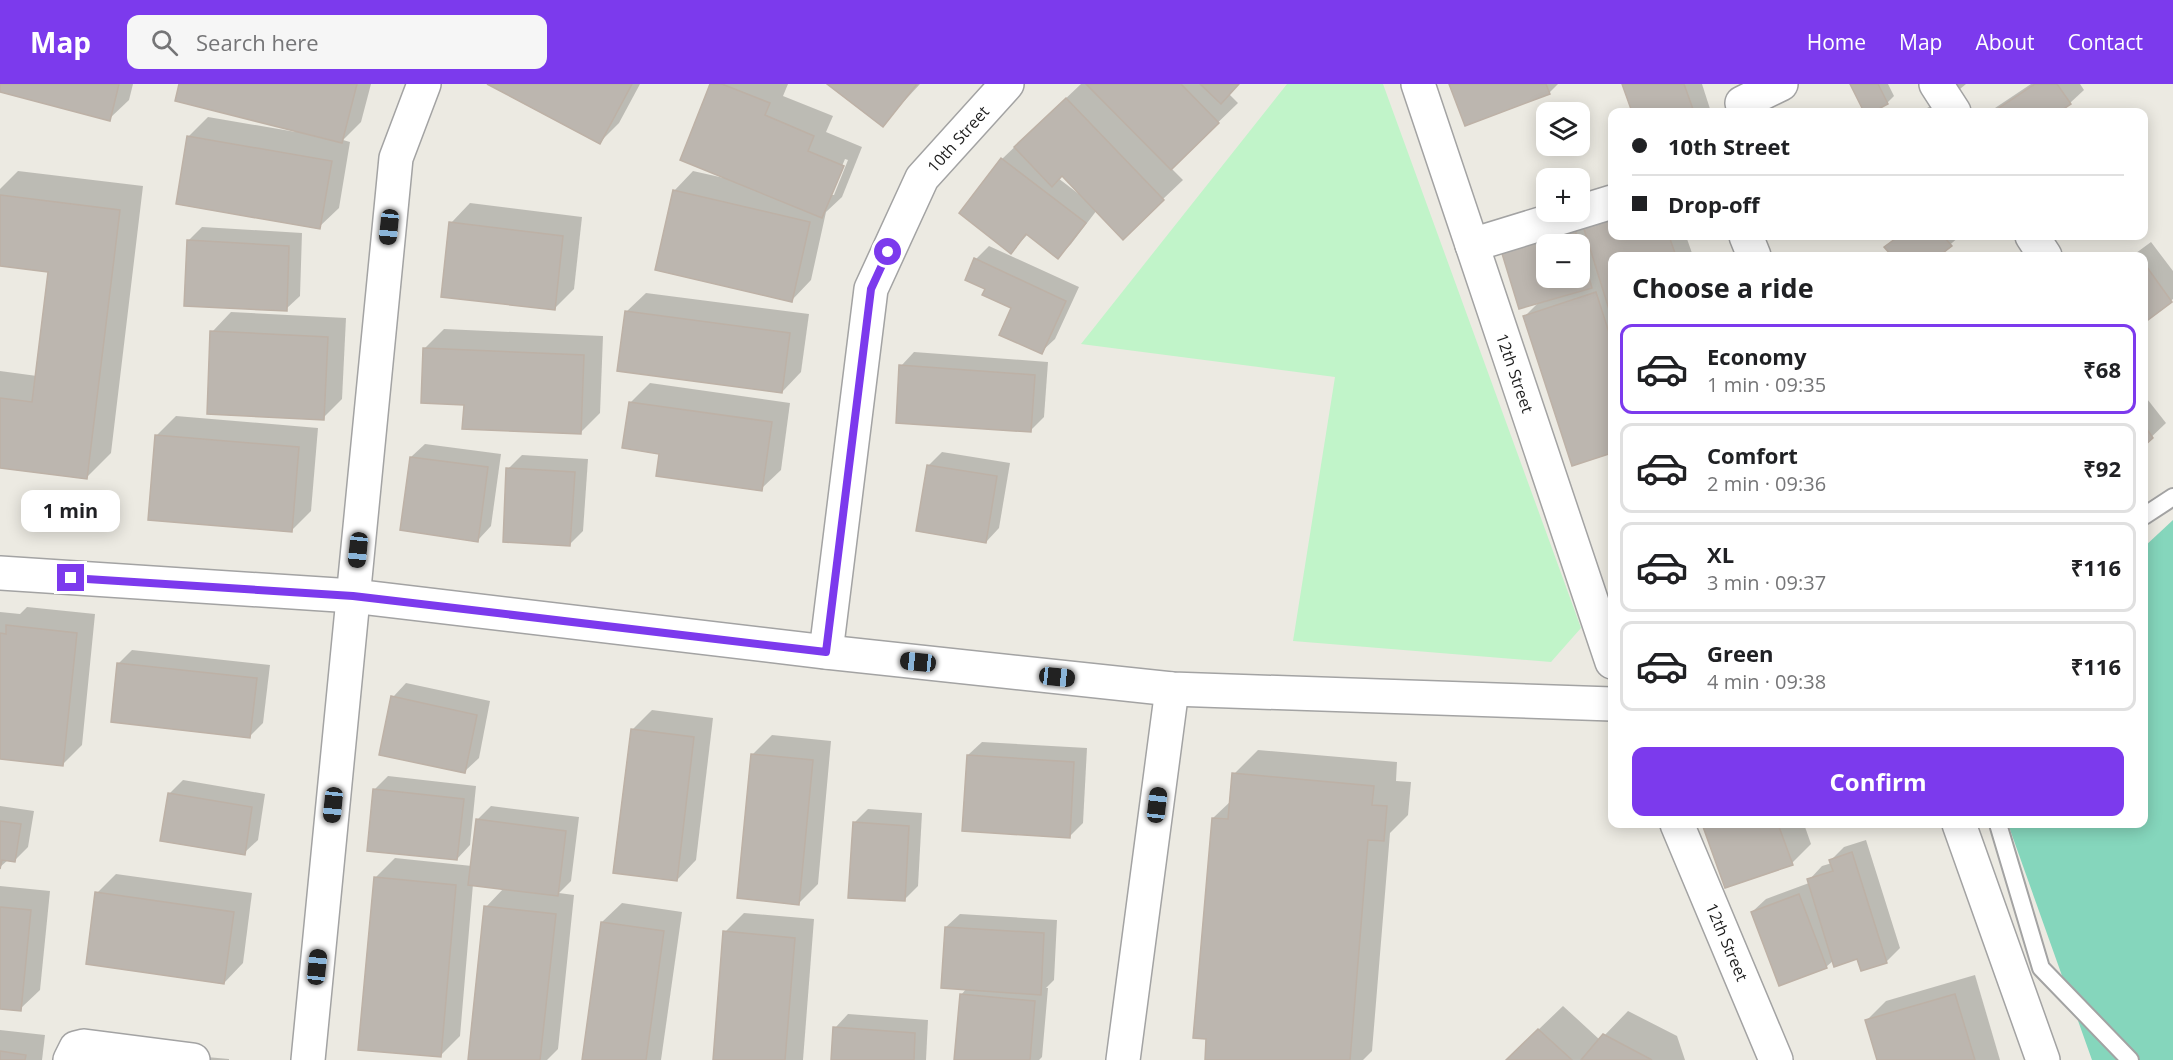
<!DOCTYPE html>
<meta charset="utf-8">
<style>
:root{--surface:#fff;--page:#f6f6f6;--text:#202124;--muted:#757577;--line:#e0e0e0;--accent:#7c3aed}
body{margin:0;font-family:"Open Sans",sans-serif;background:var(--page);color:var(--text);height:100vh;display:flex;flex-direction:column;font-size:22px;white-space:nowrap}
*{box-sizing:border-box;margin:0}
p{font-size:20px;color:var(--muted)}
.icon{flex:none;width:33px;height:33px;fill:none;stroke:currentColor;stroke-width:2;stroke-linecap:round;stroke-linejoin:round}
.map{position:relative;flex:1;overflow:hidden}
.side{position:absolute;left:1608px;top:168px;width:540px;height:576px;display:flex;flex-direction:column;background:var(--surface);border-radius:12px;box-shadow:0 3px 15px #0003}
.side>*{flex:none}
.guide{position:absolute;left:1608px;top:24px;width:540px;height:132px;border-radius:12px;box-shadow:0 3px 15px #0003;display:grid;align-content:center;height:132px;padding:0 24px;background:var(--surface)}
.tools{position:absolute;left:1536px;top:18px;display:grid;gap:12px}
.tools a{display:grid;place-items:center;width:54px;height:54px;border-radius:12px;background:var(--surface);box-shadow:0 3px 15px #0003;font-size:30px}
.end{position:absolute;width:27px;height:27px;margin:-14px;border:8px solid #7c3aed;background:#fff;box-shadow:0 0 0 3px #fff}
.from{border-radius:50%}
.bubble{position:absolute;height:42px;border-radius:12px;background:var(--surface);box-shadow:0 3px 15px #0003;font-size:20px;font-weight:700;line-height:42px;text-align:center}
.car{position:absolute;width:18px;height:36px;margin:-18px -9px;border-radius:8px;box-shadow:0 0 4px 2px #0007;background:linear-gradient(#222 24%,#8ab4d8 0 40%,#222 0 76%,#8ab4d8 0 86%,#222 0)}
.guide b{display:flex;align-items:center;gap:21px;height:57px;font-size:22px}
.guide b+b{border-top:2px solid var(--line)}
.guide i{width:15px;height:15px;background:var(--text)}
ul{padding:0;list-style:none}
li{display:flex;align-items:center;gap:18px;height:90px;margin:0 12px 9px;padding:0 12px;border:3px solid var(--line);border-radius:12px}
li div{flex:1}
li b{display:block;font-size:22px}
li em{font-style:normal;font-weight:700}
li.active{border-color:var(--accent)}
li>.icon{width:54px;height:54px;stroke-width:1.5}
h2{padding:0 24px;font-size:27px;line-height:72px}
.action{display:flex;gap:12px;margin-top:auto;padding:12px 24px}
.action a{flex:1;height:69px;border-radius:12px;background:var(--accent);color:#fff;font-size:24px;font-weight:700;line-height:69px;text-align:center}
header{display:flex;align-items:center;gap:36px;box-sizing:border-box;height:84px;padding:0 30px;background:var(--accent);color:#fff}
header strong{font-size:28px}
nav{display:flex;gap:33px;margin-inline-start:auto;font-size:21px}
.search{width:420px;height:54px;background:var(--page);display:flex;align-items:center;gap:15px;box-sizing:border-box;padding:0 21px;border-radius:12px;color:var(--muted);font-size:22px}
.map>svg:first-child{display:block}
.park{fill:#c1f4c9}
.pitch{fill:#85d6bc}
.shadow{fill:#0003;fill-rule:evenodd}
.building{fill:#bcb6af;stroke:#bdb1a6;stroke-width:1.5}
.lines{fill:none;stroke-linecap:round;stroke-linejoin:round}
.service-casing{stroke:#a3a3a3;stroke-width:20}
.minor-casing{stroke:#a3a3a3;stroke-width:36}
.service{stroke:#fff;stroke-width:16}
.minor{stroke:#fff;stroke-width:33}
.route{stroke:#7c3aed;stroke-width:8}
.labels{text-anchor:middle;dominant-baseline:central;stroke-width:4.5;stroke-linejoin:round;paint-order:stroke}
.street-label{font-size:16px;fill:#1c1c1c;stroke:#fff}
</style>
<header>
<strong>Map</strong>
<div class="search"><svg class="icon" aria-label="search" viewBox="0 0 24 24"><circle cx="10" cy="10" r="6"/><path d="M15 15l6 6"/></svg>Search here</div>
<nav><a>Home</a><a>Map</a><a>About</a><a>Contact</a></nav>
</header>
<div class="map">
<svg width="2173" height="976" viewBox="0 0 2173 976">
<rect width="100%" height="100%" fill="#eceae2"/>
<!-- park -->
<polygon class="park" points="1287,0 1383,0 1581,544 1551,578 1293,557 1335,293 1081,260"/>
<!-- pitch -->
<polygon class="pitch" points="2173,436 2173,976 2092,976 2008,740 2144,740 2144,463"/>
<!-- shadow -->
<g class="shadow">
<polygon points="0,0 133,0 129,16 109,35 0,6"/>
<polygon points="181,0 371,0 361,38 343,56 350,58 339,124 319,143 188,53 208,33 296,48 296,46"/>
<polygon points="490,0 640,0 619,39 600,58"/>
<path d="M712,0H788L783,12L833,32L826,48L862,63L842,113L826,128L811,196L792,216L674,107L693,87L724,94ZM845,75L848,76L834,111H830Z"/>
<polygon points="830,0 920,0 882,41"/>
<path d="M1081,0H1237L1229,10L1238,19L1171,84L1183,96L1123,153L1097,126L1071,160L1058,173L1028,150L1011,168L961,129L1002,75ZM1063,90L1081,109L1080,111L1058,94Z"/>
<polygon points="1450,0 1558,0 1549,9 1466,40"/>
<polygon points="1624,0 1702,0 1711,28 1633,28"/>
<polygon points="1851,0 1888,0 1894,12 1887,19 1866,28"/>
<polygon points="1956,0 1966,0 1960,5"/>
<polygon points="2031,0 2080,0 2084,6 2070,19 2057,28 1989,28"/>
<polygon points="1936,19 1942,28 1920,28"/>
<polygon points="18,87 143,102 111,369 87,393 0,382 0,287 37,292 50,187 0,180 0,105"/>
<polygon points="470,119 582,133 574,205 554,225 451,139"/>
<path d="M1612,125V152H1686L1693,172H1612V368L1573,380L1525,232L1540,217L1502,164ZM1546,160H1580V194H1546Z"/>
<polygon points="202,143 302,149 300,212 286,225 188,157"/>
<polygon points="1898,152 1960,152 1937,172 1894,172 1886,164"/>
<polygon points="2151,158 2173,187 2173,215 2144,237 2144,172 2132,172"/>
<polygon points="989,162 1079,203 1055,255 1041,268 1013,223 976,175"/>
<polygon points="646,209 809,230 801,288 782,308 626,228"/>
<polygon points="231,228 346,234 342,315 323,334 212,248"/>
<polygon points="444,245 603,252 600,329 581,348 465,320 425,264"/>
<polygon points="914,268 1048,278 1044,333 1030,347 901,282"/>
<polygon points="650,299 790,319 781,386 761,405 660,369 630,319"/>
<polygon points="2144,311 2166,339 2144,360"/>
<polygon points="176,332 318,344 311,427 291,447 157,351"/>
<polygon points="425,360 501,370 491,442 478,456 411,373"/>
<polygon points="942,368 1010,379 999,444 986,458 928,382"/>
<polygon points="522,371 588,375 583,447 570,460 508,385"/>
<polygon points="0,520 0,528 20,530 27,523 95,530 82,661 63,680 0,674"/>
<polygon points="132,566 270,581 263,639 250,652 118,580"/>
<polygon points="406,599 490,617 479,674 465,687 393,613"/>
<polygon points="652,626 713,634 696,776 677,796 633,645"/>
<polygon points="772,651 831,657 818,800 799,819 752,671"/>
<polygon points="982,658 1087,664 1083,739 1069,753 968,671"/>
<polygon points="1258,666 1397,678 1396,697 1411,698 1408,731 1390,749 1372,967 1363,976 1206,976 1213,734 1232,716 1234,690"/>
<polygon points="388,692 476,702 470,761 457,775 374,706"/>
<polygon points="183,696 265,710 258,756 244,769 169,710"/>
<polygon points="0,722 34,727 28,763 15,776 8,776 0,783"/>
<polygon points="491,722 579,733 571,797 559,809 574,811 558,965 547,976 469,976 486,823 504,804 473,800 460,952 440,972 375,794 395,774 472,782 477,736"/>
<polygon points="868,725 922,729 918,802 904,816 854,739"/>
<polygon points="1704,740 1804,740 1811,760 1792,779 1726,802"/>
<polygon points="1866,756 1900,864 1887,877 1862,885 1858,873 1834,876 1826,883 1752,828 1766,815 1809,799 1809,796 1822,782 1832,779 1831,776 1844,763"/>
<polygon points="116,790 252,809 243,879 224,899 97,809"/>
<polygon points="0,802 50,807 40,906 20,925 0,923"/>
<polygon points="622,819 682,828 661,976 583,976 602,838"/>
<polygon points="744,829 814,835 803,976 714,976 725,848"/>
<polygon points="960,830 1057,836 1054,896 1046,904 1048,904 1042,973 1039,976 955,976 961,911 967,904 946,843"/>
<polygon points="1975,891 2000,976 1878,976 1866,937 1886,917"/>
<polygon points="1563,922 1600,956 1628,927 1677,952 1685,976 1507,976"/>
<polygon points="848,930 928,936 926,976 833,976 835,944"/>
<polygon points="0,946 45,951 42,976 0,976"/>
<polygon points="94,963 229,975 229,976 81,976"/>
</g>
<!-- building -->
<g class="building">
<polygon points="0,0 119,0 110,37 0,8"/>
<polygon points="179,0 357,0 342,59 175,17"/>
<polygon points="487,0 632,0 600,60"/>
<polygon points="710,0 722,0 770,19 765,31 814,52 808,67 844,82 822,134 680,76"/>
<polygon points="827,0 917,0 883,43"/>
<polygon points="1086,0 1181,0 1219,39 1171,86"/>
<polygon points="1200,0 1239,0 1221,20"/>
<polygon points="1449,0 1546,0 1550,10 1465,42"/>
<polygon points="1622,0 1684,0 1694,28 1632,28"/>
<polygon points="1850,0 1878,0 1888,20 1873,28 1864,28"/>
<polygon points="2035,0 2057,0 2071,20 2059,28 1993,28"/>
<polygon points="1066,14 1164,116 1123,156 1062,92 1052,103 1014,63"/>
<polygon points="187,52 332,77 320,145 176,120"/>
<polygon points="1001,74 1086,139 1058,175 1026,150 1011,170 959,129"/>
<polygon points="673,106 810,138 792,218 655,186"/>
<polygon points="0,111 120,126 87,395 0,384 0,314 32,318 48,188 0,182"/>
<polygon points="1612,133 1612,152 1669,152 1676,172 1612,172 1612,235 1583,142"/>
<polygon points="449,138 563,152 555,226 441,213"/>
<polygon points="1574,142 1579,160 1546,160 1546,194 1580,194 1580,162 1592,204 1519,225 1500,163"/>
<polygon points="1899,152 1943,152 1952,162 1939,172 1892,172 1884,163"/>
<polygon points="187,156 289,162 287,227 184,222"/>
<polygon points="974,174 1066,217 1042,270 999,251 1011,224 982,211 985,205 965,196"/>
<polygon points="2144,179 2172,218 2144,239"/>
<polygon points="1596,208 1612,258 1612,369 1572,382 1523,232"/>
<polygon points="625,227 790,249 782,309 617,287"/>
<polygon points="210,247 328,253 324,336 207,330"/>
<polygon points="423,264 584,271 581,350 462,345 464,321 421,319"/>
<polygon points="899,281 1035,291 1031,348 896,339"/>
<polygon points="629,318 772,338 762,407 656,392 659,370 622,364"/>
<polygon points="2144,341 2153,354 2144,362"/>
<polygon points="155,351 299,363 292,448 148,436"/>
<polygon points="410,373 488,383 478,458 400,446"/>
<polygon points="927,381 997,392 986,459 916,447"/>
<polygon points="506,384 575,388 570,462 503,458"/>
<polygon points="6,541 77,549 63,682 0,675 0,549 6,550"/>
<polygon points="117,579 257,594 250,654 111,638"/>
<polygon points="391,612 477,631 465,689 379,671"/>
<polygon points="631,645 694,653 677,797 613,789"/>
<polygon points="751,670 813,676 799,821 737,814"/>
<polygon points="967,671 1074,678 1070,754 962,747"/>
<polygon points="1232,689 1374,702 1372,721 1387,722 1384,757 1368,756 1350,976 1205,976 1206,955 1193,954 1212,734 1228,735"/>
<polygon points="373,705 464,715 457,776 367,767"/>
<polygon points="168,709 252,723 245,771 160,757"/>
<polygon points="476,735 566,747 558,812 468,801"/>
<polygon points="0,737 21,740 15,778 2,776 0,785"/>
<polygon points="853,738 909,742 905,817 848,814"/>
<polygon points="1702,740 1778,740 1793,781 1725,804"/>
<polygon points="1852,768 1887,879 1861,887 1857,875 1834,883 1807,795 1833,787 1829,776"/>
<polygon points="374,793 456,801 441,973 358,966"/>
<polygon points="95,808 234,828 224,900 86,880"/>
<polygon points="1799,810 1827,884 1779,902 1751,828"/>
<polygon points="484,822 556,830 540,976 468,976"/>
<polygon points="0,823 31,826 21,927 0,925"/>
<polygon points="601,838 664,847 646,976 582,976"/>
<polygon points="945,843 1044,849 1041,911 941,904"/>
<polygon points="723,847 795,854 785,976 713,976"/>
<polygon points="960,910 1035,917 1030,976 954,976"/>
<polygon points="1955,910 1975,976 1877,976 1865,936"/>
<polygon points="833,943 915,949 914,976 831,976"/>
<polygon points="1538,945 1572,976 1506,976"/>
<polygon points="1603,950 1652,976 1581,976"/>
<polygon points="0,967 26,971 25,976 0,976"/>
</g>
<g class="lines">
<!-- service casing -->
<g class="service-casing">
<g id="service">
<polyline points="2144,432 2173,413"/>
<polyline points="1998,740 2041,884 2130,976"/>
</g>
</g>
<!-- minor casing -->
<g class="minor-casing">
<g id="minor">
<polyline points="1418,0 1612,578"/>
<polyline points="1936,0 1954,28"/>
<polyline points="1742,19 1781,0"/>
<polyline points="1746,152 1754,172"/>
<polyline points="2032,152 2045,172"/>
<polyline points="1472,161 1612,118"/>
<polyline points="0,489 353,512 826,568 1172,605 1612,620"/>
<polyline points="826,568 871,205 922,94 1007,0"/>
<polyline points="1677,740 1776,976"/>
<polyline points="1959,740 2043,976"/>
<polyline points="70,976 76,964 84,962 193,976"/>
<polyline points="308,976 396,74 424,0"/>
<polyline points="1123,976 1172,605"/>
</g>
</g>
<!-- service -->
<use href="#service" class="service"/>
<!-- minor -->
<use href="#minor" class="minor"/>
</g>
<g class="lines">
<!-- route -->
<polyline class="route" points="71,494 353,512 826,568 871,205 888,168"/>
</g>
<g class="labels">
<!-- street labels -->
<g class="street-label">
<text transform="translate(958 55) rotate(-48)">10th Street</text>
<text transform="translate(1515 289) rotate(71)">12th Street</text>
<text transform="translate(1727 858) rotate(67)">12th Street</text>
</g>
</g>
</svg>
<div class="tools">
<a><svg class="icon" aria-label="layers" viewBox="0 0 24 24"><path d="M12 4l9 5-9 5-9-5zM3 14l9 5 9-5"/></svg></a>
<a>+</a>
<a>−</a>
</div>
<i class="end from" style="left:888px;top:168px"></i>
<i class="end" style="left:71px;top:494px"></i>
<div class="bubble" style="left:21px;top:406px;width:99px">1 min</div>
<i class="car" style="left:389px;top:143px;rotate:186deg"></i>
<i class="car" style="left:358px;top:466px;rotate:186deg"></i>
<i class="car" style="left:918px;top:578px;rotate:276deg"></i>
<i class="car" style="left:1057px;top:593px;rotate:96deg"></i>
<i class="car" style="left:333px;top:721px;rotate:186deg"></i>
<i class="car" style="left:1157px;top:721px;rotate:7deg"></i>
<i class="car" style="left:317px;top:883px;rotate:6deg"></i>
<div class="guide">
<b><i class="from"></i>10th Street</b>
<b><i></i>Drop-off</b>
</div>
<section class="side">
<h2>Choose a ride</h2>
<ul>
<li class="active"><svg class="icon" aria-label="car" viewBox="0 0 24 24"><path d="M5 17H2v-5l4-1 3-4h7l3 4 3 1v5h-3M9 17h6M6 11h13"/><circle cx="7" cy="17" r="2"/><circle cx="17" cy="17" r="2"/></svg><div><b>Economy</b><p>1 min · 09:35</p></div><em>₹68</em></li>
<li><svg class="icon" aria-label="car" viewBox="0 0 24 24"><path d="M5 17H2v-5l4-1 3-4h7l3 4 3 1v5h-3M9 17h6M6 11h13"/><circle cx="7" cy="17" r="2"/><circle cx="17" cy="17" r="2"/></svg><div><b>Comfort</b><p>2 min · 09:36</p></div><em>₹92</em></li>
<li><svg class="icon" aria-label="car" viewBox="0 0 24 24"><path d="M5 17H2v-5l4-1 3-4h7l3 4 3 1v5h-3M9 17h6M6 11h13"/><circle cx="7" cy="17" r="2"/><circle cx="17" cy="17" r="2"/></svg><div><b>XL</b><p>3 min · 09:37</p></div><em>₹116</em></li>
<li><svg class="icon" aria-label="car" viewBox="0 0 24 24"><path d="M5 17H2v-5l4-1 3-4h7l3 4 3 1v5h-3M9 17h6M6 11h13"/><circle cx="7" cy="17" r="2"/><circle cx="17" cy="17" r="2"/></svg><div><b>Green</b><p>4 min · 09:38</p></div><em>₹116</em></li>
</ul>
<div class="action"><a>Confirm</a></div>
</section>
</div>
